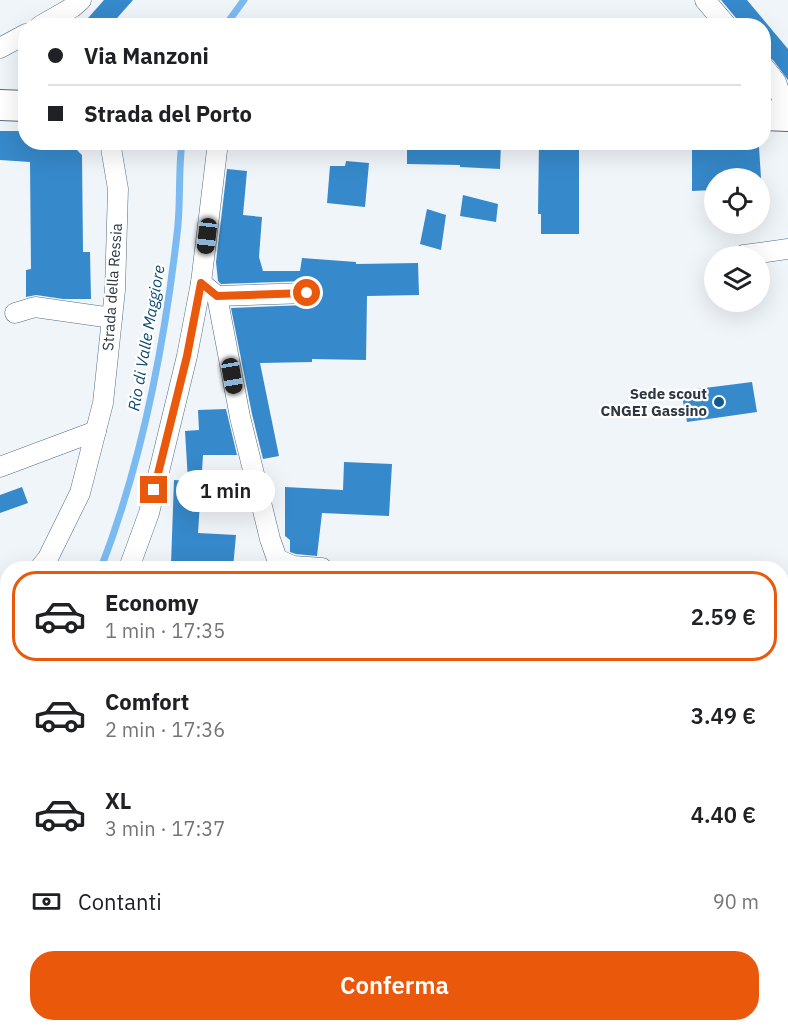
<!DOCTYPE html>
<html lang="it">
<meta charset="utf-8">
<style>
:root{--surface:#fff;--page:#f6f6f6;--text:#202124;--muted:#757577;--line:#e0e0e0;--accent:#ea580c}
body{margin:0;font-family:"IBM Plex Sans",sans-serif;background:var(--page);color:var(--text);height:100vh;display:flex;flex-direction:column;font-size:22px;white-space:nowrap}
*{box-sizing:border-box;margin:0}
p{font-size:20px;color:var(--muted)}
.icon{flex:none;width:33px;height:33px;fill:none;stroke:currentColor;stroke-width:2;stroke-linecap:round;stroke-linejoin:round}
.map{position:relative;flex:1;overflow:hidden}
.side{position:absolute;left:0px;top:561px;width:789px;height:471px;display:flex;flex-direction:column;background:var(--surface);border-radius:24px 24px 0 0;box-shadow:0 6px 24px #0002}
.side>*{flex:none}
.guide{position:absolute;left:18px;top:18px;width:753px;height:132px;border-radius:24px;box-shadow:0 6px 24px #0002;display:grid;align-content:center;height:132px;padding:0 30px;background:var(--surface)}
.buttons{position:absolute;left:704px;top:168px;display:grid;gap:12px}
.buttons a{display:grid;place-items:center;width:66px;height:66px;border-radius:50%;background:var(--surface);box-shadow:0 6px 24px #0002;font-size:30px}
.end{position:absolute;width:27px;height:27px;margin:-14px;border:8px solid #ea580c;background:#fff;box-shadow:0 0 0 3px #fff}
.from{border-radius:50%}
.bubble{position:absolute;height:42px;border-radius:21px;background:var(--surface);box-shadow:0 6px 24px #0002;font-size:20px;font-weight:600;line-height:42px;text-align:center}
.car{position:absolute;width:18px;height:36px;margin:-18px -9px;border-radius:8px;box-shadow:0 0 4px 2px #0007;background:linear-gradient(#222 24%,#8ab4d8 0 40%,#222 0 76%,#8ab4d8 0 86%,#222 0)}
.guide b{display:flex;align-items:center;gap:21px;height:57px;font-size:22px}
.guide b+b{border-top:2px solid var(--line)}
.guide i{width:15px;height:15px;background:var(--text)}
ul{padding:10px 0 0;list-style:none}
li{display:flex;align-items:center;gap:18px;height:90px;margin:0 12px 9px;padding:0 18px;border:3px solid transparent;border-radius:24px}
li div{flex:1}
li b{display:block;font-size:22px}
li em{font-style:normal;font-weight:600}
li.active{border-color:var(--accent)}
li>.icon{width:54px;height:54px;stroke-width:1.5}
.pay{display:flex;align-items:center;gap:15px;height:66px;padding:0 30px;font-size:22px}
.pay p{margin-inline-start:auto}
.cta{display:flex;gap:12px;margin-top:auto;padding:12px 30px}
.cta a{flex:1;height:69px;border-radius:24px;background:var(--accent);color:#fff;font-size:24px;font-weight:600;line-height:69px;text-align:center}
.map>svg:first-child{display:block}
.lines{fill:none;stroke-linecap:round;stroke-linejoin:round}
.stream{stroke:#7cbbf1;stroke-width:7}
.building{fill:#3689ca}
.street-casing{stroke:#556c81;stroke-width:21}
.primary-casing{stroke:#556c81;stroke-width:32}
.street{stroke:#fff;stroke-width:20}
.primary{stroke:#fff;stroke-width:30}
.route{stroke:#ea580c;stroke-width:8}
.poi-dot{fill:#0f5a8e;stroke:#fff;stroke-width:2}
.labels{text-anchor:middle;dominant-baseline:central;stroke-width:4.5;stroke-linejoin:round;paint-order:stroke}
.street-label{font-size:15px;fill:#2d3841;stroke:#fff}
.poi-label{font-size:15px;font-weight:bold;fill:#2d3841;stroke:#fff;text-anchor:end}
.water-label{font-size:16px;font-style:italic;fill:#0c4a75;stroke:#fff}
</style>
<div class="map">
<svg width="788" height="1032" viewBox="0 0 788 1032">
<rect width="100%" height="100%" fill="#f0f5fa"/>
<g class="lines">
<!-- stream -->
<g class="stream">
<polyline points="225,26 244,0"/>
<path d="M101,568C142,462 164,348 177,234C181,204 178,173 182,142"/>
<polyline points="0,865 8,835"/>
</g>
</g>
<!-- building -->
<g class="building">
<polygon points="104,0 133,0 110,26 81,26"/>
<polygon points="721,0 747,0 788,49 788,80 773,60 764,55 764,26 739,26 736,18"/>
<polygon points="0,131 26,131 26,142 69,142 82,155 83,252 90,252 91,299 63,299 36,295 26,297 26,270 31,269 30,162 0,160"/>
<polygon points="407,142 501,142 500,169 460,167 460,165 407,164"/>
<polygon points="539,142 579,142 579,234 541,234 541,214 538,214"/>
<polygon points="759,147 761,178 714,178 714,190 692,191 692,149"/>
<polygon points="346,161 369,163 365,207 327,203 330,166 345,166"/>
<polygon points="227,169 247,171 243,215 262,217 259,257 263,271 300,271 302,258 356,262 356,264 418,263 419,295 367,296 366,360 312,359 312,362 260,363 279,456 263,459 252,414 231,308 307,305 317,299 319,292 313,283 307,281 221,284 218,281 216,262"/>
<polygon points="463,195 498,204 496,222 460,216"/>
<polygon points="427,209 446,215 441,250 420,244"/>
<polygon points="752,382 757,412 687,422 681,391"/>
<polygon points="226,409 237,455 203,455 198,533 236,535 233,568 171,564 174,480 188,481 185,431 199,430 198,410"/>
<polygon points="344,462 392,464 389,516 322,513 317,556 296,554 290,552 290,540 285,536 285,487 343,490"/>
<polygon points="22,487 28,503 0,513 0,495"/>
</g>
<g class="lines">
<!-- street casing -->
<g class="street-casing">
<g id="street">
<polyline points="705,0 727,26"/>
<polyline points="40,26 73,7 81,0"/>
<polyline points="0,48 26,34"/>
<polyline points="764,67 776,82 788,116"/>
<polyline points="742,256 744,255 788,249"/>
<polyline points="201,283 217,296 240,417 270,539 277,559 293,566 322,568"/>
<polyline points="217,296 307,293"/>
<polyline points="15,313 35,307 112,318"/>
<polyline points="0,467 96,431"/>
<polyline points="40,568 48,558 80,493 103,403 115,290 118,189 110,142"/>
<polyline points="129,568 149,513 187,356 201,283 218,142"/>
<polyline points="0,615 8,607"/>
<polyline points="782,640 788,639"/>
</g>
</g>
<!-- primary casing -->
<g class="primary-casing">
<g id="primary">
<polyline points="0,105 26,106"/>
<polyline points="764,115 788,116"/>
</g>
</g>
<!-- street -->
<use href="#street" class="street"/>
<!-- primary -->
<use href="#primary" class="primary"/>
</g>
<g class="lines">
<!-- route -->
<polyline class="route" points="154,490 187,356 201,283 217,296 307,293"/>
</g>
<!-- markers -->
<circle class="poi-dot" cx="719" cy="402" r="6"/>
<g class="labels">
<!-- street labels -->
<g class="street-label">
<text transform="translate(112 287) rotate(-86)">Strada della Ressia</text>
</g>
<!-- poi labels -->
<g class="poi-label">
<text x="707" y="393">Sede scout<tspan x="707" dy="17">CNGEI Gassino</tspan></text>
</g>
<!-- water labels -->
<g class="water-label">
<text transform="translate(146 338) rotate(-80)">Rio di Valle Maggiore</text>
</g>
</g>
</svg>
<div class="buttons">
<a><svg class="icon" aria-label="locate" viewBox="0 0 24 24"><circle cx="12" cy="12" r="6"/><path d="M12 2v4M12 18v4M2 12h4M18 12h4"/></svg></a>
<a><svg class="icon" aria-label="layers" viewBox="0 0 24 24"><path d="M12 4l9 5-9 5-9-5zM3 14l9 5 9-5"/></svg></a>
</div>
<i class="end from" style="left:307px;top:293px"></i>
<i class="end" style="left:154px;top:490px"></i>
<div class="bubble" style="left:176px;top:470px;width:99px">1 min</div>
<i class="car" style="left:207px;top:236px;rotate:187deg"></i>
<i class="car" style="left:232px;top:376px;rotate:170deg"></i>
<div class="guide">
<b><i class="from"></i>Via Manzoni</b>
<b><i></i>Strada del Porto</b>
</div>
<section class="side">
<ul>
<li class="active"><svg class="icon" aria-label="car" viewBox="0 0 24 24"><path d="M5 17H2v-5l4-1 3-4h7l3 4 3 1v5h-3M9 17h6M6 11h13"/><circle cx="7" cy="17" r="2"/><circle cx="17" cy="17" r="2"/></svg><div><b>Economy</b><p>1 min · 17:35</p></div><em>2.59 €</em></li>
<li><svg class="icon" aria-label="car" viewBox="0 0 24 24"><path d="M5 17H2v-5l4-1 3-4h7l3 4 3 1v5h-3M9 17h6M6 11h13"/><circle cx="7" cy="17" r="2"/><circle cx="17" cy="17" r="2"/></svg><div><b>Comfort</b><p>2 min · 17:36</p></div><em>3.49 €</em></li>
<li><svg class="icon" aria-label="car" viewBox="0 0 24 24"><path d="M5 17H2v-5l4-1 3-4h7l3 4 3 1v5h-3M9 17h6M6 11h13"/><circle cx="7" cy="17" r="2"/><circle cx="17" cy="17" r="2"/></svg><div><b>XL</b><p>3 min · 17:37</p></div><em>4.40 €</em></li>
</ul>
<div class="pay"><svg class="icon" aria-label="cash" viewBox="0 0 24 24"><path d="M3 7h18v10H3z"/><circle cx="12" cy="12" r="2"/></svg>Contanti<p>90 m</p></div>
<div class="cta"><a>Conferma</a></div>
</section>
</div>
